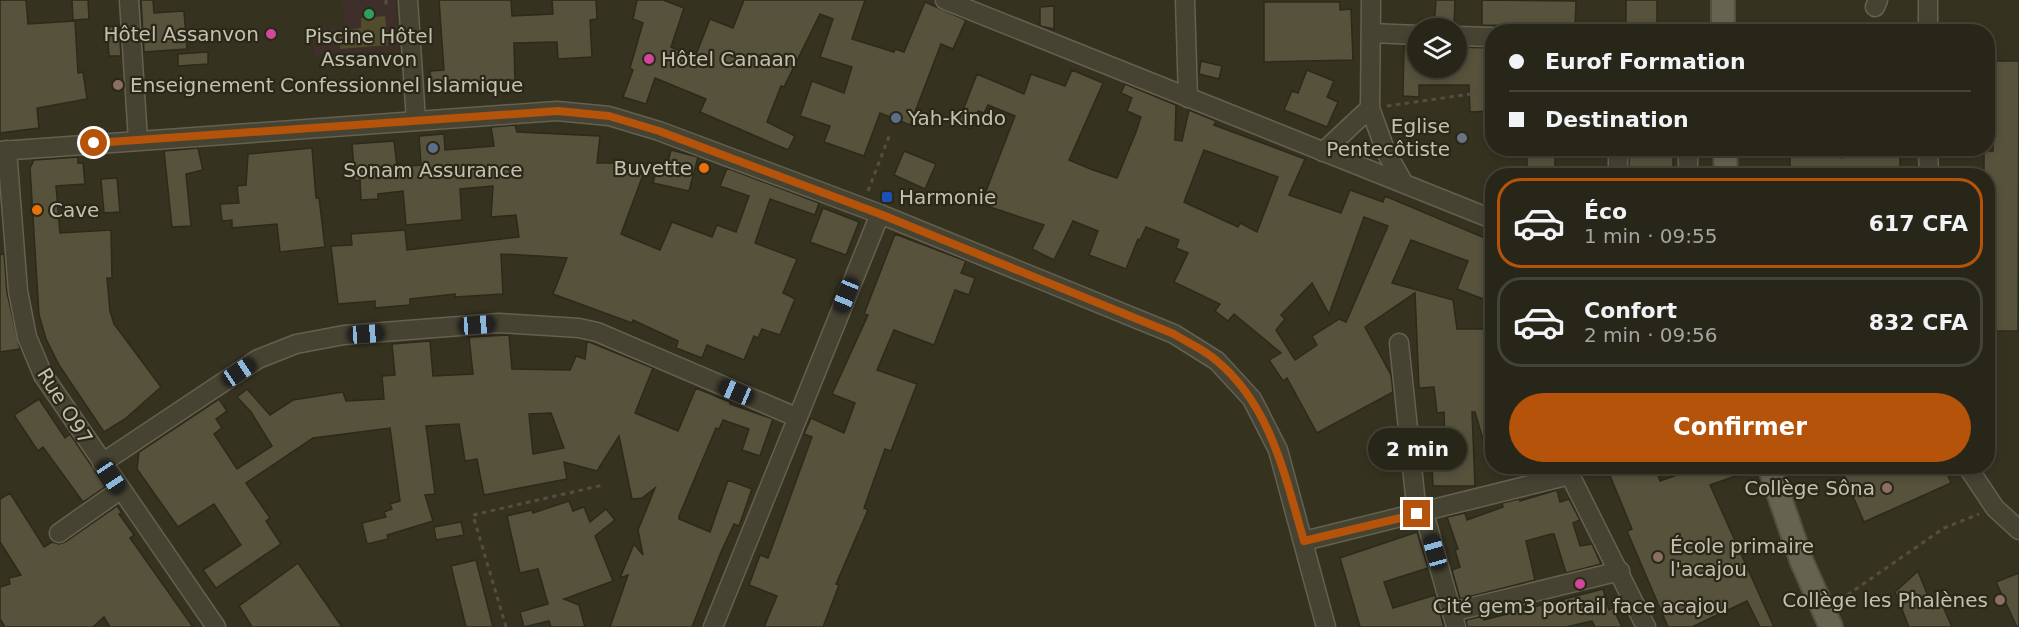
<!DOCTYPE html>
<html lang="fr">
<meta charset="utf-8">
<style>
:root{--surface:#282618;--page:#302e21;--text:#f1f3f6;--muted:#a5a5a2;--line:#444337;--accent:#b45309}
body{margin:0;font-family:"DejaVu Sans",sans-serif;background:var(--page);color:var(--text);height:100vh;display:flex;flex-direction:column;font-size:22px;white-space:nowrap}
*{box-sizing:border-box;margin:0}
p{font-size:20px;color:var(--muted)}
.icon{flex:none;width:33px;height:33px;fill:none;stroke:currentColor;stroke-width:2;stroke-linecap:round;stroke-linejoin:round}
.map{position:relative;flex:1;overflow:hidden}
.drawer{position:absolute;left:1485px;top:168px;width:510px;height:306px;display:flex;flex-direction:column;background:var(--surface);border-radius:24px;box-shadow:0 3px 9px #0003,0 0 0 2px var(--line)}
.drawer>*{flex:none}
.guide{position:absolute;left:1485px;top:24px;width:510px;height:132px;border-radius:24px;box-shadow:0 3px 9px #0003,0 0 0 2px var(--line);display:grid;align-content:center;height:132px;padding:0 24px;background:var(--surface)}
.tools{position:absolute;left:1407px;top:18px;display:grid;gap:12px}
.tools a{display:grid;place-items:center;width:60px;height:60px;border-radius:50%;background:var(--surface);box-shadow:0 3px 9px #0003,0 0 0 2px var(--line);font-size:30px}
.end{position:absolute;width:27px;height:27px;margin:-14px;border:8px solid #b45309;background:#fff;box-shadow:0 0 0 3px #fff}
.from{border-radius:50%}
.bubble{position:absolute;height:42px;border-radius:21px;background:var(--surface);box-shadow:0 3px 9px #0003,0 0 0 2px var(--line);font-size:20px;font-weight:600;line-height:42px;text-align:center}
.car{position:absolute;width:18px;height:36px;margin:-18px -9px;border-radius:8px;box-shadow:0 0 4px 2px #0007;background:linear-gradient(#222 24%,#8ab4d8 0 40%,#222 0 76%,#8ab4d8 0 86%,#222 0)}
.guide b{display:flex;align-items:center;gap:21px;height:57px;font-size:22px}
.guide b+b{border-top:2px solid var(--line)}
.guide i{width:15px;height:15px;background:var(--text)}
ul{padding:10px 0 0;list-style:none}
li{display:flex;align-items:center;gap:18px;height:90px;margin:0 12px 9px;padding:0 12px;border:3px solid var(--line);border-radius:24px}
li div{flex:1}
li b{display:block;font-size:22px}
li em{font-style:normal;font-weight:600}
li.on{border-color:var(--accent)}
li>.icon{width:54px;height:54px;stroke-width:1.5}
.cta{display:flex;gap:12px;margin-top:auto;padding:12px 24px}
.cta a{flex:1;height:69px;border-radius:36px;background:var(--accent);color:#fff;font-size:24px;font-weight:600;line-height:69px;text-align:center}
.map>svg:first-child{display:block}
.green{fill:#3f2f2a}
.water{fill:#514c2b}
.building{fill:#56523c;stroke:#2c2a1a;stroke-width:1.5;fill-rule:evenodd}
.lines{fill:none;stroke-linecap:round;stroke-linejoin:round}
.minor-casing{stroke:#646150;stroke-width:21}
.major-casing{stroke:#52503f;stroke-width:26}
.path{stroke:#584b43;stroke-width:3;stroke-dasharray:4.5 4.5;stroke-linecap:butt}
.minor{stroke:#464333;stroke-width:18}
.major{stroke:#666351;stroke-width:22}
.route{stroke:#b45309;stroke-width:8}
.leisure-dot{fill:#2e9e5b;stroke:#2a2819;stroke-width:2}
.hotel-dot{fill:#d1479c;stroke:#2a2819;stroke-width:2}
.education-dot{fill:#8d6e63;stroke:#2a2819;stroke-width:2}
.service-dot{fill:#5c6f8a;stroke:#2a2819;stroke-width:2}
.worship-dot{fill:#6b7280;stroke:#2a2819;stroke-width:2}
.food-dot{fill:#e8710a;stroke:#2a2819;stroke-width:2}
.transit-dot{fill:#1a4fb4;stroke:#2a2819;stroke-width:2}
.labels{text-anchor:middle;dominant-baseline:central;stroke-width:4.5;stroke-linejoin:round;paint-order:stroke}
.poi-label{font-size:20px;fill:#c3c0ad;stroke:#2a2819;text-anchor:start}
.street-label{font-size:20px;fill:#c3c0ad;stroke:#2a2819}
</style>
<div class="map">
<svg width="2019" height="627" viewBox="0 0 2019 627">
<rect width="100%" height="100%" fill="#353220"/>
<!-- green -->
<polygon class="green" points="342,0 395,0 399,50 314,55 312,30 343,28"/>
<!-- water -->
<polygon class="water" points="385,16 388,45 340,49 339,31 361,28 361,18"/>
<!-- building -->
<g class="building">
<polygon points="0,0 26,0 28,24 75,21 78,73 83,72 87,99 37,108 39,128 0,133"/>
<polygon points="72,0 88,0 89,19 73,20"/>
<polygon points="141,0 153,0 154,13 184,11 187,49 144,52"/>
<polygon points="439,0 511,0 512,16 553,14 552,0 596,0 597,19 590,20 592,57 558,59 557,42 514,43 515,80 463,82 464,89 447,91 446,82 431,83 430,71 444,70"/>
<polygon points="637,0 663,0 684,8 671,47 695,57 710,19 733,28 744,0 865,0 852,39 894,52 895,49 904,52 925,2 966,20 953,49 941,44 910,125 880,113 864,156 824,142 830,126 800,116 812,81 844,93 852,67 820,57 833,19 820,14 784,87 781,86 767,122 795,136 788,150 700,112 706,99 655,78 646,104 623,97 633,70 630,68 643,23 633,19"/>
<polygon points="1436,0 1455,0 1454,25 1434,26"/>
<polygon points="1482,0 1576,1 1575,26 1482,25"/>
<rect x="1626" y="0" width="31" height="32"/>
<polygon points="1264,2 1340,2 1340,10 1351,9 1353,60 1264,62"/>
<polygon points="1054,6 1054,29 1040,26 1040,7"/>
<polygon points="119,26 121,56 109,56 107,27"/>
<polygon points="1404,46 1418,46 1418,68 1456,68 1456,47 1492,48 1492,111 1470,112 1469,85 1419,85 1419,97 1403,96"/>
<polygon points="208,52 208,64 178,66 178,54"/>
<polygon points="1201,61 1222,66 1219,79 1199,74"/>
<polygon points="1988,61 2019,61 2018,331 1989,331 1988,240 1995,240 1995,202 1988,202 1988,176 1984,176 1984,151 1993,151 1993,119 1988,119"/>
<path d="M1072,70L1103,83L1069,160L1093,170L1117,178L1136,132L1141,117L1127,111L1132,98L1121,93L1125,84L1176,105L1175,140L1182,141L1189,110L1216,121L1214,125L1305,159L1289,195L1341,213L1350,190L1383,202L1385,196L1492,241V282L1486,300L1457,289L1468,261L1411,240L1392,283L1453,300L1457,329H1492V459L1489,460L1475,412H1472L1475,486H1433L1432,464L1446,462L1444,412L1437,413L1434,387L1419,388L1415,293L1365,327L1391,375L1393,392L1317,433L1287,378L1283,381L1269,360L1281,353L1234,314L1228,321L1215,311L1220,304L1174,282L1188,253L1176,248L1179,240L1146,227L1140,240L1138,239L1126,269L1089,255L1098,231L1073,221L1054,260L1032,249L1044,225L981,204L1015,116L988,105L984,113L978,111L971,129L958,123L977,74L1024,94L1031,74L1065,86ZM1204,150L1278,177L1257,232L1240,223L1238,227L1184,202ZM1364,217L1388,226L1346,322L1339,319L1312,336L1317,345L1295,360L1276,330L1285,319L1281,315L1312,283L1329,314Z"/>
<polygon points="1307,70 1334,81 1327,97 1338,102 1327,127 1284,110 1292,91 1298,93"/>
<polygon points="515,125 517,132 600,136 597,163 619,163 618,165 643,175 621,234 660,250 672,222 712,237 717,225 736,232 749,196 720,186 727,168 819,203 815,215 770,199 755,243 797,259 783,293 795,299 780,335 762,329 758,338 754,336 744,360 707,345 702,358 676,348 678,341 633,320 632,323 553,294 567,258 539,256 501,254 503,294 455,297 455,294 410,299 410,305 375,308 375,301 338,304 331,246 352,245 351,234 405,230 407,250 519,237 516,215 491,217 493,186 460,189 462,220 406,225 403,191 378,194 378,199 361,200 360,180 355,181 352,144 394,141 397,167 421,165 419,136 444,134 445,150 494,146 491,127"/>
<polygon points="198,148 203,170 186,174 191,226 172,227 164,151"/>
<polygon points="312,148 316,198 319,198 325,247 280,252 277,224 232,228 232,220 222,221 220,204 239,203 237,186 246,185 248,154"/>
<rect x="1527" y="148" width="28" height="28"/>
<rect x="1629" y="148" width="44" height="28"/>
<polygon points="1854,148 1900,148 1900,176 1825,176 1825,167 1790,167 1790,149 1826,149 1842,158"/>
<polygon points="671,150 698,157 689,191 653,183 657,167 666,169"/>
<polygon points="904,151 936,164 925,189 894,175"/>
<polygon points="78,157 78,163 83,163 85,184 56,186 60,233 111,230 112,278 107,278 110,311 114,324 161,387 125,419 104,432 59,365 46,339 39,315 30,168 34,160"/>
<polygon points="117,178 120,212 104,213 101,179"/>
<polygon points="823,208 859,222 846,255 810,242"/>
<polygon points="895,234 966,261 961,273 975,278 969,295 955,290 934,345 894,330 877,370 917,384 891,451 885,449 864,508 868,510 836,584 839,585 823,627 764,627 777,596 749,585 760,555 768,558 812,437 804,434 811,418 844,433 855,403 832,394 868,315 864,314"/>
<polygon points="0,254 4,254 7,293 20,349 0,352"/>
<path d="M509,335L512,369L570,370L576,356L585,359L587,341L653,368L635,413L678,431L696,388L730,402V404L773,419L760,456L742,450L749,429L723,420L719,429L716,428L679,516V519L710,532L728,480L752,489L739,526L734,524L721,552L692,627H610L628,575L620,578L634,544L643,555L638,530L655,488L642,498L632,499L619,436L597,471L564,462L567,479L484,495L477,459L465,461L459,424L426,426L435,494L425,495L433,521L387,535L388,539L367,544L362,523L386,517L384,512L392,509L390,504L400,501L390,428L313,438L246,483L270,518L266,521L281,544L216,588L203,570L241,545L214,504L178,527L137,469L139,452L219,399L227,411L216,419L222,428L214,434L237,469L272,446L251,412L237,397L247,389L270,415L293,400L343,392L346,401L384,399L382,376L395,375L392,344L430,341L433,376L473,374L469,337ZM551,413L564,448L533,454L529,414Z"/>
<polygon points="39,399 65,438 70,434 104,484 105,487 83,502 43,447 38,451 14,415"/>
<polygon points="1606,466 1655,466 1660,481 1702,466 1756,466 1756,469 1710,485 1774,627 1760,627 1747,601 1692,627 1668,627 1627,531 1632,529"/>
<polygon points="1840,466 1944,466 1951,483 1864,522"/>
<polygon points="1557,490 1560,502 1569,499 1580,520 1573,523 1580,546 1592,544 1601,564 1566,573 1554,534 1551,534 1526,541 1535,580 1460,599 1452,570 1460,567 1455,550 1458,549 1447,517 1465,513 1467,520 1503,507 1502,503 1519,499 1520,501"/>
<polygon points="10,493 44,547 52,542 59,544 65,542 117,506 122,513 119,514 134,535 130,538 193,627 110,627 104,617 93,627 5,627 0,619 0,587 10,584 9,578 21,575 0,542 0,499"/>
<polygon points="569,501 573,511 584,507 590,522 606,509 615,520 595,536 613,581 564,599 579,605 585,627 551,627 549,621 524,627 520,612 548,604 538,569 520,573 507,516 532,510 533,513"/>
<polygon points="461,522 464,535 436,540 434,527"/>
<polygon points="1417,532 1428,568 1384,582 1393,608 1435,595 1444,627 1360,627 1340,558"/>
<polygon points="476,560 493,627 466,627 451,566"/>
<polygon points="298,563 342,627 252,627 239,606"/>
<polygon points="1918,571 1933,609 1942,604 1952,627 1909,627 1895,592"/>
<polygon points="2019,573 2019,627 2017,627 1996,582"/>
<polygon points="1603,589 1609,610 1613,608 1622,627 1595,627 1592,621 1566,627 1467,627 1466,620 1483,616 1484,620"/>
</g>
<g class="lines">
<!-- minor casing -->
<g class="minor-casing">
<g id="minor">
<polyline points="129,0 138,140"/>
<polyline points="408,0 416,120"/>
<polyline points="945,0 1492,219"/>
<polyline points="1185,0 1188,98"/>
<polyline points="1371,0 1370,108 1386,152 1403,182"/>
<polyline points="1875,7 1878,0"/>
<polyline points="1928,32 1928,0"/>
<polyline points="1371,33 1418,35"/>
<polyline points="1456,36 1492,37"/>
<polyline points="1688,148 1688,176"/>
<polyline points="1928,148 1929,176"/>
<polyline points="7,150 18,291 27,337 43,375 216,627"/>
<polyline points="0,151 557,111 609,116 659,131 880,214 1174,334 1217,361 1252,399 1278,450 1326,627"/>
<polyline points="1323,152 1370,108"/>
<polyline points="1618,176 1618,148"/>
<polyline points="1399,343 1417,514"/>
<polyline points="102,463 258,359 296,344 344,335 499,323 579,328 597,332 796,417"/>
<polyline points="1570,466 1570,475 1646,627"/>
<polyline points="1967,466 1995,508 2019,530"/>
<polyline points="1424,513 1456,627"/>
<polyline points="59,533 120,490"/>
<polyline points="1304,541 1570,475"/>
<polyline points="1452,612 1620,571"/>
<polyline points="713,627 880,214"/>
</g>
</g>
<!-- major casing -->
<g class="major-casing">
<g id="major">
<polyline points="1723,32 1723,0"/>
<polyline points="1725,148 1726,176"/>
<polyline points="1769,466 1802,562 1831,627"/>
</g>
</g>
<!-- path -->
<g class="path">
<polyline points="386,0 386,5"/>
<polyline points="1387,106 1492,91"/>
<polyline points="868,191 890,134"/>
<polyline points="1840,600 1944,528 1979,514"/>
<polyline points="506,627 473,515 603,485"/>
</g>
<!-- minor -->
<use href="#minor" class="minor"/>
<!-- major -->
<use href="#major" class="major"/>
</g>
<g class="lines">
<!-- route -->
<path class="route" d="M94,143L558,111L609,116L659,131L880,214L1174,334C1188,343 1205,350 1217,361C1271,406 1285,476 1304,541L1417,514"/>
</g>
<!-- markers -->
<circle class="leisure-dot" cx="369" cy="14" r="6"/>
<g class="hotel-dot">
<circle cx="271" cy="34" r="6"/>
<circle cx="649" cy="59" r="6"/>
<circle cx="1580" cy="584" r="6"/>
</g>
<g class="education-dot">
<circle cx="118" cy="85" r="6"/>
<circle cx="1887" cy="488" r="6"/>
<circle cx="1658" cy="557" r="6"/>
<circle cx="2000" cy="600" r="6"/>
</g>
<g class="service-dot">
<circle cx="896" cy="118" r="6"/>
<circle cx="433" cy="148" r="6"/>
</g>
<circle class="worship-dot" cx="1462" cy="138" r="6"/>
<g class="food-dot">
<circle cx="704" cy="168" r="6"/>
<circle cx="37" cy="210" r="6"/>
</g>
<rect class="transit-dot" x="881" y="191" width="12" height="12" rx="3"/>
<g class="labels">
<!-- poi labels -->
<g class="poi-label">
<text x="259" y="34" text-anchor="end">Hôtel Assanvon</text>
<text x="369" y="36" text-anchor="middle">Piscine Hôtel<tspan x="369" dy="23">Assanvon</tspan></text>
<text x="661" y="59">Hôtel Canaan</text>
<text x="130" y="85">Enseignement Confessionnel Islamique</text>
<text x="908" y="118">Yah-Kindo</text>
<text x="1450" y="126" text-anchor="end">Eglise<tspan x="1450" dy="23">Pentecôtiste</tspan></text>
<text x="692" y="168" text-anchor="end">Buvette</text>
<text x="433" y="170" text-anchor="middle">Sonam Assurance</text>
<text x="899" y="197">Harmonie</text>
<text x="49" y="210">Cave</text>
<text x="1875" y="488" text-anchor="end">Collège Sôna</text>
<text x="1670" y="546">École primaire<tspan x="1670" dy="23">l'acajou</tspan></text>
<text x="1988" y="600" text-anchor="end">Collège les Phalènes</text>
<text x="1580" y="606" text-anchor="middle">Cité gem3 portail face acajou</text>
</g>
<!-- street labels -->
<g class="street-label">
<text transform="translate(65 406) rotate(58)">Rue O97</text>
</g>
</g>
</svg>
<div class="tools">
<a><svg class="icon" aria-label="layers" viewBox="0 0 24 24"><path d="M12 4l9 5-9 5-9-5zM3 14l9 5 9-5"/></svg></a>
</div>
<i class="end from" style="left:94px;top:143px"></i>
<i class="end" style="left:1417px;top:514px"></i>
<div class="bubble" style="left:1368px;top:428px;width:99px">2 min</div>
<i class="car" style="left:846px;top:295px;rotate:202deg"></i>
<i class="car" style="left:477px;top:325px;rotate:86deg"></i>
<i class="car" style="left:366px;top:334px;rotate:86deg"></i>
<i class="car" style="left:239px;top:372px;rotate:56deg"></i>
<i class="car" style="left:736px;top:392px;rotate:293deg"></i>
<i class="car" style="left:111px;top:477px;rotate:146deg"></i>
<i class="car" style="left:1435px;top:552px;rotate:344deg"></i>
<div class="guide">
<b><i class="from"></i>Eurof Formation</b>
<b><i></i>Destination</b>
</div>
<section class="drawer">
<ul>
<li class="on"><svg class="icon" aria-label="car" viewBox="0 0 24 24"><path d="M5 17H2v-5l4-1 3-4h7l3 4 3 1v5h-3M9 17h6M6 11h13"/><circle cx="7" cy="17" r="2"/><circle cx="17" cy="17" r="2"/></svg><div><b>Éco</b><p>1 min · 09:55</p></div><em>617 CFA</em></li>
<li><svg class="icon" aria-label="car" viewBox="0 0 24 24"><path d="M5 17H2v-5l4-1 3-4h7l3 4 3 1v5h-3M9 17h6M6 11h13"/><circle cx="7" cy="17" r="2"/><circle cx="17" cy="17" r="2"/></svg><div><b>Confort</b><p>2 min · 09:56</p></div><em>832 CFA</em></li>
</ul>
<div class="cta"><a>Confirmer</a></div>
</section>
</div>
